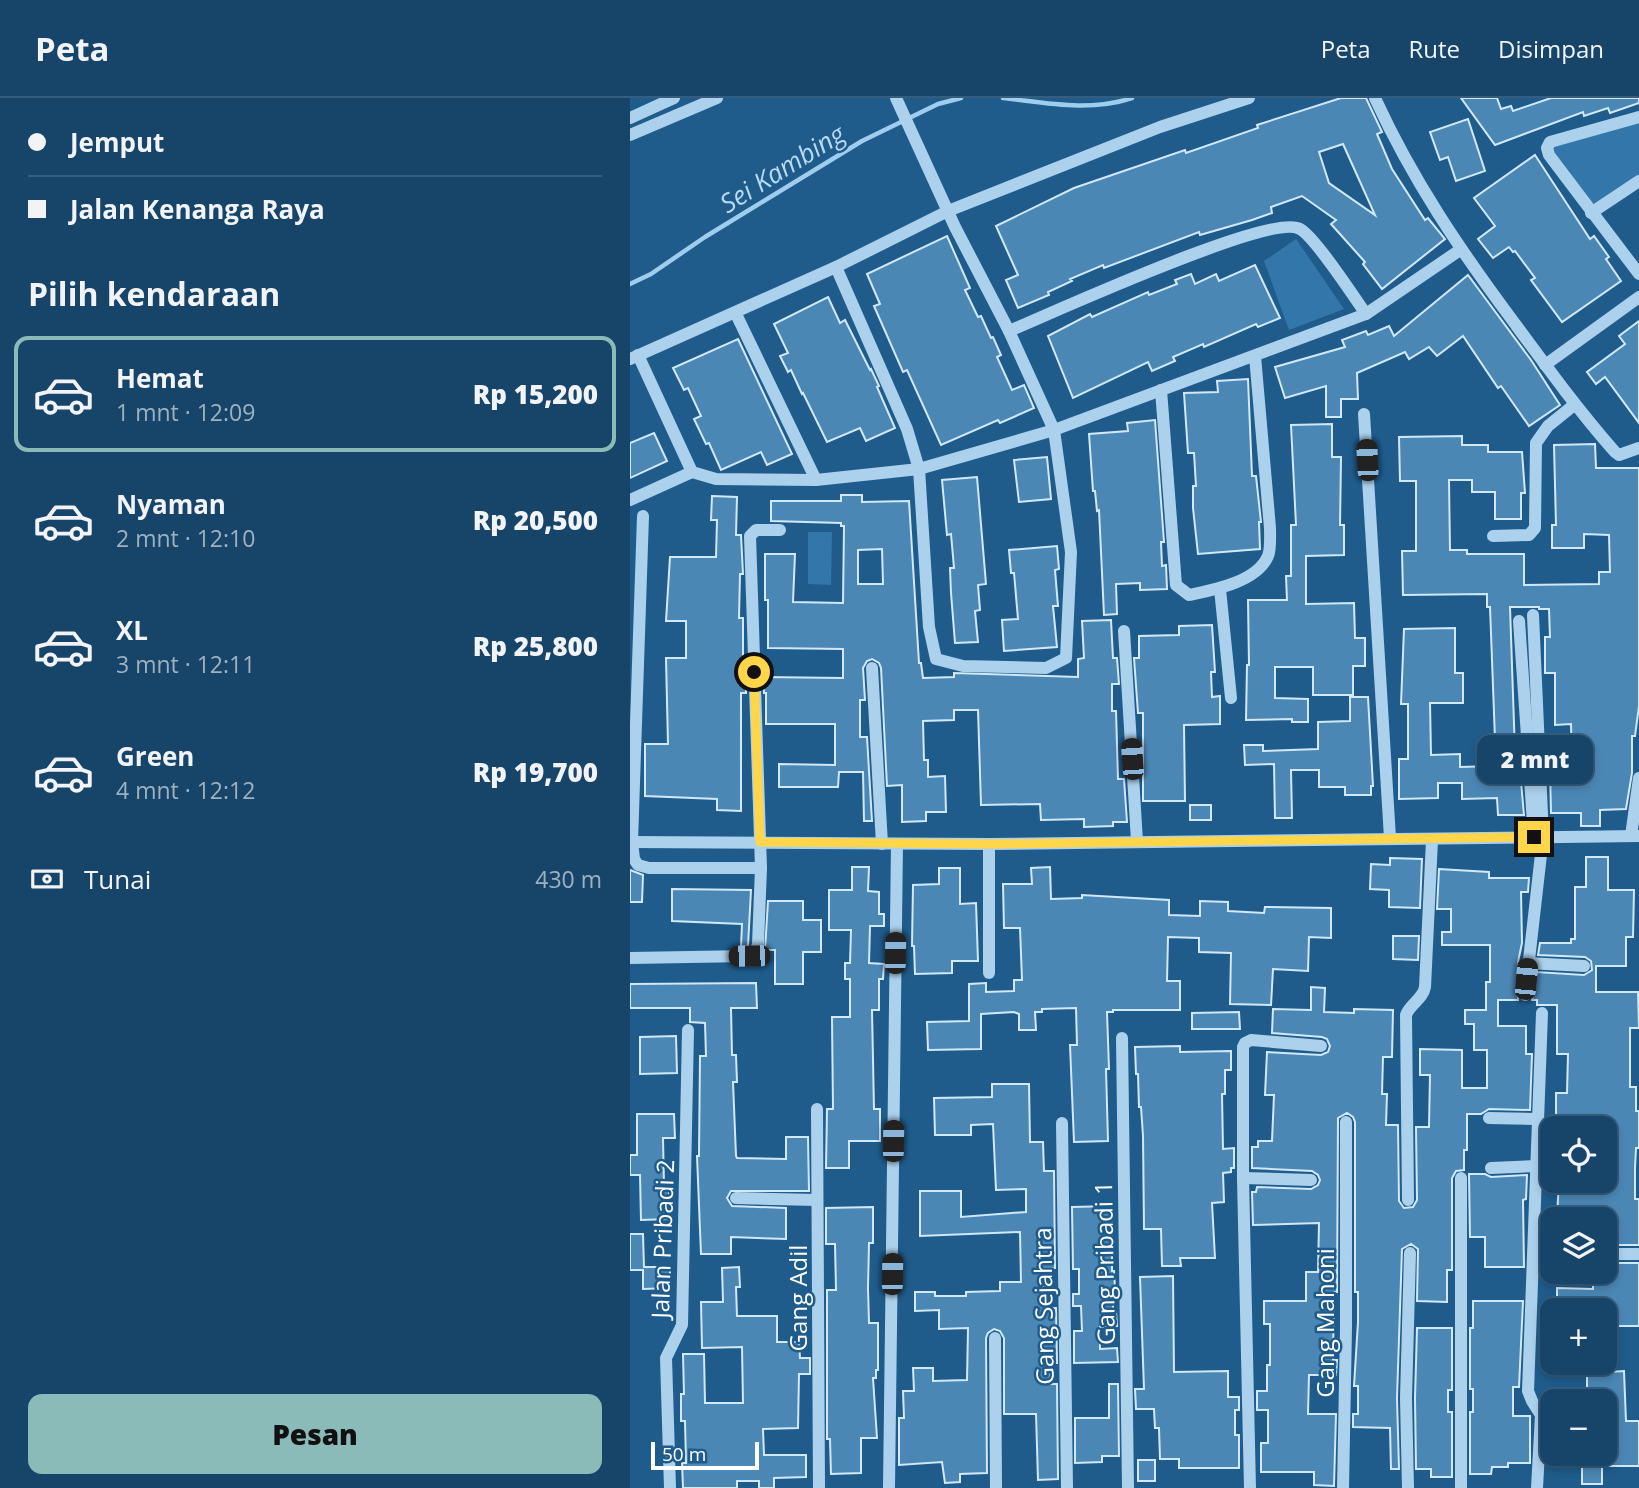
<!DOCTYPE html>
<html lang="id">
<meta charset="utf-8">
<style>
:root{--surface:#174569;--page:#204c6f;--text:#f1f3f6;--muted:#9eb1c0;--line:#365d7d;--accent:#8bbbb9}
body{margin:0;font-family:"Open Sans",sans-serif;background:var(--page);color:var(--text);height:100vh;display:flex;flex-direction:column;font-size:26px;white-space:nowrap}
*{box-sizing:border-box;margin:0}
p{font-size:23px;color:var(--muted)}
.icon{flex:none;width:38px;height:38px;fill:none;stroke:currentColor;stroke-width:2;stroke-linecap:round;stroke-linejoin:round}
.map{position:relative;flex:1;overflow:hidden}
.side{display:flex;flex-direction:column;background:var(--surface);width:630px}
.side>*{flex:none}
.hud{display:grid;align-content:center;height:154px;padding:0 28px;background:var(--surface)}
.controls{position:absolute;left:910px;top:1018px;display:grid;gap:14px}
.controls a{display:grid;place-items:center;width:77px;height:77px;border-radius:14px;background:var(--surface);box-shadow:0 4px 10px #0003,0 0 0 2px var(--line);font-size:35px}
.scale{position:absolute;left:21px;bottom:18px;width:108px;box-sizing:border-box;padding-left:7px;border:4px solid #fff;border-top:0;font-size:19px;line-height:24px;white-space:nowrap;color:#fff;-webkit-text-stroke:5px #1f5c8c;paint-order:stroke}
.end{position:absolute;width:32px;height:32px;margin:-16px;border:9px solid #ffd54a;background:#111;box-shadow:0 0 0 4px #111}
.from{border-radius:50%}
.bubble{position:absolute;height:49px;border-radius:14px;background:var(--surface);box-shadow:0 4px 10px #0003,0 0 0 2px var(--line);font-size:23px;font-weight:800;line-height:49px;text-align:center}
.car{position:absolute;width:21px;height:42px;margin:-21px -10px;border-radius:9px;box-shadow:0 0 5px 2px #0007;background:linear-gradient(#222 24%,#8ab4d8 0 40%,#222 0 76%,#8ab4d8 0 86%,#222 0)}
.hud b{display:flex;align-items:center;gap:24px;height:66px;font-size:26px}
.hud b+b{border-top:2px solid var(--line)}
.hud i{width:18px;height:18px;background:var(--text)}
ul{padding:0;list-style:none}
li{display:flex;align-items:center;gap:21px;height:116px;margin:0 14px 10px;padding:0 14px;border:4px solid transparent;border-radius:14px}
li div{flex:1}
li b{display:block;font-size:26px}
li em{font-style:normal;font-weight:800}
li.selected{border-color:var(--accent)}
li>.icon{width:63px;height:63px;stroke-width:1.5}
h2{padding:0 28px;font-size:32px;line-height:84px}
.pay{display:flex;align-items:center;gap:18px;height:77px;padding:0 28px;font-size:26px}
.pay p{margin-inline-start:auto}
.primary-button{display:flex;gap:14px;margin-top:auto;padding:14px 28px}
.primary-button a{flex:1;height:80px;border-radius:14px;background:var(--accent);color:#111;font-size:28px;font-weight:800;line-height:80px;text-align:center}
header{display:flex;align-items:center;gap:42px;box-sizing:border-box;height:98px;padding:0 35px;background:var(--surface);border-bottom:2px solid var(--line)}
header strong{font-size:33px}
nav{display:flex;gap:38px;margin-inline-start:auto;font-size:24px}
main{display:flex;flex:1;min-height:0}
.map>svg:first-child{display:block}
.green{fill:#3376a9}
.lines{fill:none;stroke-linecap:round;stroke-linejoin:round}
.stream{stroke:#9fcded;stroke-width:4.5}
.building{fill:#4b87b5;stroke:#d1e8f9;stroke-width:2;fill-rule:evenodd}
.minor{stroke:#acd1ec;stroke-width:12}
.route{stroke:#ffd54a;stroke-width:9}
.labels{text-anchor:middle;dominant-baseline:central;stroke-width:5;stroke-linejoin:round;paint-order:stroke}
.street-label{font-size:24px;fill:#fff;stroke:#1f5c8c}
.water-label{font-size:26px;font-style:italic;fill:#b8daf3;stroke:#1f5c8c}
</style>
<header>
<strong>Peta</strong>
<nav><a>Peta</a><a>Rute</a><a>Disimpan</a></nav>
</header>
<main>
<section class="side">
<div class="hud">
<b><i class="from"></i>Jemput</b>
<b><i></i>Jalan Kenanga Raya</b>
</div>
<h2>Pilih kendaraan</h2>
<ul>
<li class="selected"><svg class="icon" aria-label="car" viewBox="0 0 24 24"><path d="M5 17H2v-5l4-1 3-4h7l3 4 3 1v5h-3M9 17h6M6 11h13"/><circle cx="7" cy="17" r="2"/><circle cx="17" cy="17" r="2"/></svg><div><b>Hemat</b><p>1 mnt · 12:09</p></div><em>Rp 15,200</em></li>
<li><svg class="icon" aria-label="car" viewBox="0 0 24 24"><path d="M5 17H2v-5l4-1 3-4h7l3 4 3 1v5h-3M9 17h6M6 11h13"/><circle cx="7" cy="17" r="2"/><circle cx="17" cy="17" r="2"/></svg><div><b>Nyaman</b><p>2 mnt · 12:10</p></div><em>Rp 20,500</em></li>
<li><svg class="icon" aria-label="car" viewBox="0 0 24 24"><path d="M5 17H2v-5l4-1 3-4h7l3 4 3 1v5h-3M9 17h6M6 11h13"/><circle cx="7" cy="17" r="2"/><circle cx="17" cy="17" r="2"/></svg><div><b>XL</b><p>3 mnt · 12:11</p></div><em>Rp 25,800</em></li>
<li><svg class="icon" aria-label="car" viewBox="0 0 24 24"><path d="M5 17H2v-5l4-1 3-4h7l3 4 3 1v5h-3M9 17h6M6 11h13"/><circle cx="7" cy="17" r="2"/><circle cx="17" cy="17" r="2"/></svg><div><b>Green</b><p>4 mnt · 12:12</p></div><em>Rp 19,700</em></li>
</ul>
<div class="pay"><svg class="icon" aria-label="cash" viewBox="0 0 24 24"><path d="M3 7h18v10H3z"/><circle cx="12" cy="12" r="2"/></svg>Tunai<p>430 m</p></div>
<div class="primary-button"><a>Pesan</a></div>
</section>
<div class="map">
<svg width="1009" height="1390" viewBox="0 0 1009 1390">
<rect width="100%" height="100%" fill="#1f5c8c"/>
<!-- green -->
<g class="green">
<polygon points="1009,23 1009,80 962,110 920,48"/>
<polygon points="666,141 714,211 659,232 634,163"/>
<polygon points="178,434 202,434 201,487 178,486"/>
</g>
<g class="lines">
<!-- stream -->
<g class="stream">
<path d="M373,0C417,5 459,14 502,0"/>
<polyline points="0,186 21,176 75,139 232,43 308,6 331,0"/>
</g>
</g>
<!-- building -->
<g class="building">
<path d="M711,0H736L752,34L747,36L762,71L795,122L798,120L815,141L752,191L733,166L735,164L701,126L706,122L672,98L641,109L642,115L622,122L570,137L569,134L474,170L473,167L440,181L442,183L418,194L419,197L388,210L376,182L388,177L366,128L444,90L555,52L556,55L628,30L627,27ZM713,46L745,117L699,85L689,54Z"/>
<polygon points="831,0 867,0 871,11 881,8 883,13 921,0 1009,0 1009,5 980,15 978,10 954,18 953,14 865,47"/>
<polygon points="838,21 855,73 826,83 818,59 810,62 800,34"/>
<polygon points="905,57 960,141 964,138 979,159 976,161 991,183 932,224 901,182 905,180 885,153 883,154 879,149 863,160 848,141 865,128 844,100"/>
<polygon points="317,138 340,190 335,192 348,219 351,218 361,240 363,239 371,257 367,259 382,292 394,287 404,310 370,325 368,322 311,347 277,272 273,274 244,208 250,206 237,176"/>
<polygon points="625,167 650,220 628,229 626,226 574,249 573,246 543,259 545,263 522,273 518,264 443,300 418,238 460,216 462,219 518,194 519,197 547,186 545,182 561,176 565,186 586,176 589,183"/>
<polygon points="838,177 901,262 930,307 899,328 871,288 868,290 833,238 807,258 799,249 779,261 775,254 727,275 728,301 711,301 711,319 696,319 696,288 655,300 645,269 715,249 712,242 736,233 738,237 759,228 764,238"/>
<polygon points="198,199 210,225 215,222 240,272 241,271 249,288 247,289 265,330 236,343 230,330 197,344 173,295 172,296 161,272 158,274 150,258 158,255 144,226"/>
<polygon points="1009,223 1009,325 975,279 966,286 957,274 995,246 989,238"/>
<polygon points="108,241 162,356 137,367 131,354 91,372 79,345 76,346 64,321 71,318 58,290 54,292 43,270"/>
<polygon points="618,281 622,378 626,378 631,424 629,424 630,451 568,456 563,410 563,388 566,388 564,355 558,355 554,295 588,294 587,283"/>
<polygon points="525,322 534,444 531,444 532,468 536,467 537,491 510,492 510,485 486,486 487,516 474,517 469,412 467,413 465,393 463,393 459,336 498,333 497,325"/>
<polygon points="702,326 702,359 711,359 710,427 714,427 714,457 676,458 676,506 724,505 725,540 735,540 735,568 723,568 723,597 683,597 683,569 645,569 645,600 678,601 678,624 662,624 662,621 616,622 617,567 619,567 618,502 657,502 656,478 661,478 661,427 666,427 661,327"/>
<polygon points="24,335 37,363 0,380 0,345"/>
<polygon points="832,338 832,347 858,347 858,354 892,354 895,395 891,395 891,421 865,421 865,394 842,394 842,382 819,382 820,452 837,452 837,456 894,456 894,487 969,486 969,474 980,474 979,437 954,436 954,450 922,450 922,427 926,427 924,347 965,346 966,370 1009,370 1009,608 1005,638 1002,638 1002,675 996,711 970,712 970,728 951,728 951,715 921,715 920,670 942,670 941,626 925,627 925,575 915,575 915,539 920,539 919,511 909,511 909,509 880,509 886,684 891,684 894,717 868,717 867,700 832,701 832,685 808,685 808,700 769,701 769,661 778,661 778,606 771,606 774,531 825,530 825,575 833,575 833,605 800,605 801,657 830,656 830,669 866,668 860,509 857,509 857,496 773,497 772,453 786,453 786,383 770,383 769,339"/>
<polygon points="417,359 421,401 389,404 384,362"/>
<polygon points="347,379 356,486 348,487 350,512 345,513 348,544 325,545 321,495 320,470 324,470 321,436 317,437 312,382"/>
<path d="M211,397H232V404L279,403L289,565H291L293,580L324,579V575L448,579V561L454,560L452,523L481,522L483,560H487L489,586H482V613H486L488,681H494L497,724H483V728L454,729V721L411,722L410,706L351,707L348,612H324V622L293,623L294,662H298V679L315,678L316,714H296V723L272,724V687L257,688L251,570L249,565L242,561L237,563L233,570L235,602H230V639H237L242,723H234L233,674H209L208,689H149V666L205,667V626H136V595H134L133,579L213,580V551L138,550V502H135V456H165L163,504L213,505L214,428H211V425L141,423V403H211ZM252,451L253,486H228V452Z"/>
<polygon points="82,398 107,399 106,437 111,437 113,476 110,476 109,520 113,520 113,558 115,558 116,595 111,595 111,713 87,712 87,701 15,698 15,646 38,646 36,560 56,560 56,523 36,523 40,459 86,459 87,422 81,422"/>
<polygon points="427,448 429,471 425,472 428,508 423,508 427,549 374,553 372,522 388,521 384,475 381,475 379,452"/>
<polygon points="582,527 585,574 581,574 582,599 590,598 590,626 554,627 555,703 513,703 513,615 508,615 504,560 509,560 509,538 549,537 549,528"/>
<polygon points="720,599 738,599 743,688 741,688 741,697 715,697 715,689 689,689 689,672 661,672 662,720 645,720 644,666 615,667 614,647 633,647 633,653 688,651 688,624 720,623"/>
<rect x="560" y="707" width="21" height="15"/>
<polygon points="956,759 978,759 978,792 1004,792 1003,839 996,839 996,868 966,868 966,894 1008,894 1009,930 1000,930 1000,989 1006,989 1006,1013 1009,1013 1009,1050 1006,1050 1005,1070 1005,1101 1009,1101 1009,1147 975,1147 975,1122 967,1122 967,1119 927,1119 929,1083 975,1083 976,1075 973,1022 926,1022 926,995 937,995 938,956 927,956 927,907 907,907 907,902 902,902 906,874 954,877 962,872 961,863 955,859 908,857 910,845 941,845 941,841 945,841 945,789 956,789"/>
<polygon points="760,760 792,761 790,810 759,809 759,792 740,791 741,766 760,767"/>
<polygon points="222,769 239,769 238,793 249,794 249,816 254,816 254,828 240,828 239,865 254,866 253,881 249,881 249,912 242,912 244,1011 250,1011 250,1043 219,1043 219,1070 196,1070 197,1011 203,1011 202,919 220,919 220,881 215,881 215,865 220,865 221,832 199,832 199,792 222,792"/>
<polygon points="420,769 421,801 452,800 452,797 539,802 539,817 570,818 570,803 598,804 598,813 634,815 635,809 701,810 701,840 679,839 678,873 643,871 641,907 600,906 601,855 569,854 569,840 538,839 537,883 550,883 550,912 483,912 483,914 477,914 479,971 476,971 478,1043 444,1044 440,947 447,947 446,910 412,911 412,914 405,914 406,932 389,932 389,916 384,914 351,916 351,951 298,952 297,924 339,923 339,886 356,885 356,894 384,893 384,882 392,882 390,830 374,830 373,786 402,786 401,770"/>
<polygon points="309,770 330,770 330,806 346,805 348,863 322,863 322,875 285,876 284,848 282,848 283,787 309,786"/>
<polygon points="809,771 859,774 859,780 899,780 898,794 891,794 892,845 888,864 888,902 868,902 868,928 896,928 896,956 902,956 900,1012 859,1011 851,1016 837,1016 837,1052 834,1052 834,1072 826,1073 822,1080 822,1172 817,1172 817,1204 787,1203 788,1151 781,1146 772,1151 767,1300 769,1371 761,1371 760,1330 723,1329 723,1316 728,1316 728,1288 724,1288 728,1224 728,1194 725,1194 725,1024 723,1019 717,1015 708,1020 707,1194 704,1194 703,1262 707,1262 706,1277 679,1277 678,1316 706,1316 704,1388 684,1387 684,1374 631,1374 631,1345 638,1345 638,1312 627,1312 627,1293 637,1293 637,1267 640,1267 640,1226 634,1226 634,1203 676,1203 676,1174 688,1174 689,1125 623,1127 622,1094 626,1094 627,1089 681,1091 688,1087 690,1082 688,1077 682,1073 622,1070 622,1049 628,1049 628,1043 642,1043 644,997 635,997 637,954 691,957 698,954 700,948 697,941 692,939 642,935 643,911 681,912 681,889 695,890 694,914 724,915 724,911 763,912 762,959 753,959 752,996 757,996 756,1027 768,1027 769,1103 774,1110 783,1109 787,1102 786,1029 799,1029 800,977 790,977 790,951 832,952 832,990 857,990 857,952 844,952 844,926 835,926 835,912 856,912 856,884 860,884 860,847 812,847 812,834 821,834 821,811 807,811"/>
<polygon points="0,772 13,777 12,804 0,804"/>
<polygon points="42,791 121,792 118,848 111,849 112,826 42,823"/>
<polygon points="138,803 173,803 173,822 191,822 191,854 173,854 173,886 145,886 145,852 135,852"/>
<polygon points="763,838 789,838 788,862 763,861"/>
<polygon points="126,885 127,910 101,910 102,957 106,957 107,984 103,984 106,1058 107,1060 156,1061 156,1039 178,1039 179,1093 101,1093 97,1100 102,1108 156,1110 156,1141 101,1139 101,1156 71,1156 67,1058 69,1058 70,958 76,958 75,925 60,924 60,910 0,910 0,886"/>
<polygon points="609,914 610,931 562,931 562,915"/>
<polygon points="46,938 47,975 10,976 10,939"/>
<polygon points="550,948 550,954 601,953 601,972 595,972 595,996 592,996 593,1051 604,1050 604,1070 601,1070 601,1074 593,1075 594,1104 582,1105 585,1160 550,1160 551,1168 532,1168 531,1131 514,1131 513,1038 511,1009 509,1009 508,976 506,976 505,949"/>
<polygon points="362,986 399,986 400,1044 413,1044 414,1073 424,1073 425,1170 414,1170 414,1210 426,1210 427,1265 419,1265 420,1286 427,1286 428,1381 408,1382 406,1316 374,1316 374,1240 370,1233 364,1231 358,1235 356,1240 357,1375 330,1376 330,1384 315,1385 312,1364 269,1367 269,1320 274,1320 273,1293 284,1293 283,1270 303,1270 303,1283 337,1282 338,1230 309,1231 309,1212 285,1213 285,1194 305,1194 305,1198 336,1198 336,1194 370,1193 370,1184 391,1184 390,1134 290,1138 290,1093 331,1093 331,1119 396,1114 396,1091 366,1092 363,1026 341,1027 341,1037 305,1037 304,1000 362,999"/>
<polygon points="7,1016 44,1016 45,1040 33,1040 34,1089 39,1089 40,1121 11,1122 10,1077 0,1077 0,1057 7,1057"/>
<polygon points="839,1076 855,1076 861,1079 897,1077 896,1101 893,1102 894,1169 855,1169 855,1139 840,1139"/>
<polygon points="482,1108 482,1173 484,1173 485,1190 483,1190 483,1213 486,1213 487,1228 470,1229 470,1251 487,1250 488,1264 444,1265 444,1233 452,1233 451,1208 443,1208 443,1196 449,1196 449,1171 443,1171 442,1109"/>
<polygon points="243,1109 243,1145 239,1145 238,1190 239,1225 248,1225 248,1272 246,1272 246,1280 243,1280 247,1340 231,1340 231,1375 201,1376 200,1341 197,1341 197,1192 206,1192 205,1146 196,1146 196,1110"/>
<polygon points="0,1136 13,1136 14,1169 40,1169 40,1190 13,1191 13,1172 0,1172"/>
<polygon points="975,1165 1009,1165 1009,1228 975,1228 975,1213 927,1213 927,1190 963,1191 963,1174 975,1174"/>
<polygon points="109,1169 110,1189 106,1189 107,1218 147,1218 147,1244 169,1244 170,1260 180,1260 180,1276 169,1276 168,1330 133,1331 134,1357 176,1357 176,1379 144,1380 144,1390 129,1390 129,1383 107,1383 107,1390 53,1390 52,1365 56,1365 55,1323 51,1323 51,1296 54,1296 53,1256 74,1256 75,1305 113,1305 112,1249 72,1250 71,1204 93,1204 92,1170"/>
<polygon points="543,1178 544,1274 598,1273 598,1299 609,1299 609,1312 605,1312 605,1337 609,1337 609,1370 549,1370 549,1361 530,1361 529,1330 525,1330 524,1311 506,1311 505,1291 514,1291 510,1179"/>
<polygon points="843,1203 893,1203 889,1289 883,1289 883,1318 900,1318 900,1365 878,1365 878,1369 862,1369 861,1376 840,1376 840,1314 843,1314 843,1291 840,1291 840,1230 843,1230"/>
<polygon points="787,1230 822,1230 822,1292 818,1292 818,1314 822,1314 822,1379 801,1379 801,1371 786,1371 785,1300"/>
<polygon points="957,1265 978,1265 978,1274 994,1273 996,1323 1009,1323 1009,1368 972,1368 972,1386 952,1386 952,1356 982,1356 982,1322 975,1322 975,1304 957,1304"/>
<polygon points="479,1286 488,1286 489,1358 472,1358 472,1364 445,1365 445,1320 479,1320"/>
<rect x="508" y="1362" width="17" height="21"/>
</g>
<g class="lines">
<!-- minor -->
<g class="minor">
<path d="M745,0C782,81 830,152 883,223C916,268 948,312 985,354L989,357L1009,350"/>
<polyline points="1009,19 920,44 917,50 919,57 1009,176"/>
<polyline points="0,20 44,0"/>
<polyline points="0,37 87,0"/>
<polyline points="961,115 1009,83"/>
<polyline points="206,169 277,331 289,371 299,529 306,561 333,568 416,570 436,560 441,454 424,332 379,233 325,129 266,0"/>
<polyline points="106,216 186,382"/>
<path d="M379,233C420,216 642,114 670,131C685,139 724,199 736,216"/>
<polyline points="8,257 62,374 86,381 186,382 289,371 424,332 736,216 830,152"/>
<polyline points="0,261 206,169 318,113 530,29 619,0"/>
<polyline points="915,267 1009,199"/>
<path d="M531,292L546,487L559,497C583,492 627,484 638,458C641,451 640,438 640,430L625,258"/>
<polyline points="734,316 760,740"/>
<polyline points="0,402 62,374"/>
<polyline points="13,418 2,744 4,761 8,767 19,770 131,770"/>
<polyline points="863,438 899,437 905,430 906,345 918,328 944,307"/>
<polyline points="590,491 601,600"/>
<polyline points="889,523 904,739"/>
<polyline points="494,533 507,743"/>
<polyline points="242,570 252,746"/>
<polyline points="1001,738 1009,680"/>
<polyline points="0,744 359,746 1009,738"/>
<polyline points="359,746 359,875"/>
<polyline points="0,860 119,858 126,853 128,846 131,770 120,438 126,432 150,432"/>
<polyline points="897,865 954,868"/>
<polyline points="895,897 913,739 903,517"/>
<polyline points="492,940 498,1390"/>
<polyline points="187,1011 189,1390"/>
<polyline points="859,1020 908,1021"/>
<polyline points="432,1025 437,1390"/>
<polyline points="861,1070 907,1068"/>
<polyline points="613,1080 681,1082"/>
<polyline points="106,1100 187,1102"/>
<path d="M778,1102L776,917C780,906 793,901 795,889L802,742"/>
<polyline points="975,1156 1009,1156"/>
<polyline points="365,1240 366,1390"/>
<polyline points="40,1390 36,1260 52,1227 58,932"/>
<polyline points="259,1390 267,746"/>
<polyline points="620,1390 613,1080 613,949 615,945 621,942 691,948"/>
<polyline points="713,1390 716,1230 716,1024"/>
<polyline points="778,1390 776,1300 780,1155"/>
<polyline points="831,1390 831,1080"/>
<polyline points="907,1390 911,1317 902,1303 898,1293 912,915"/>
</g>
</g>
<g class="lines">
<!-- route -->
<polyline class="route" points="124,574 130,744 359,746 904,739"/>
</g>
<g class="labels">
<!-- street labels -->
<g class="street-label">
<text transform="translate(32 1141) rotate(-88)">Jalan Pribadi 2</text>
<text transform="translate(474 1165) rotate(-91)">Gang Pribadi 1</text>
<text transform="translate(167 1200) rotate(-90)">Gang Adil</text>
<text transform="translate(413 1208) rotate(-91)">Gang Sejahtra</text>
<text transform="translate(694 1225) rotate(-90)">Gang Mahoni</text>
</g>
<!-- water labels -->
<g class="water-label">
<text transform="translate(152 70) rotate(-32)">Sei Kambing</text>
</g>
</g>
</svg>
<div class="controls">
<a><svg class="icon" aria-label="locate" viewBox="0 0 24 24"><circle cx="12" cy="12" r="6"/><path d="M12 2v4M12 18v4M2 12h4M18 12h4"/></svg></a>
<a><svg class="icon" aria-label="layers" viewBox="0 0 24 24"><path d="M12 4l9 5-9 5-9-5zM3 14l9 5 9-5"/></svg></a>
<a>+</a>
<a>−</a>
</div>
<div class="scale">50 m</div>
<i class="end from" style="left:124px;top:574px"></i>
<i class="end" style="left:904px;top:739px"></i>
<div class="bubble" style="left:847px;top:637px;width:116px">2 mnt</div>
<i class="car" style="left:737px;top:362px;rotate:357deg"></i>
<i class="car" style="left:502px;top:661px;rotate:356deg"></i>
<i class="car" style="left:265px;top:855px;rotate:1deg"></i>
<i class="car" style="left:119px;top:858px;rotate:269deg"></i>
<i class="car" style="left:896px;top:881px;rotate:5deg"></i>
<i class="car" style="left:263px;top:1043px;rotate:1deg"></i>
<i class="car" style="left:262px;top:1176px;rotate:1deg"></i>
</div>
</main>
